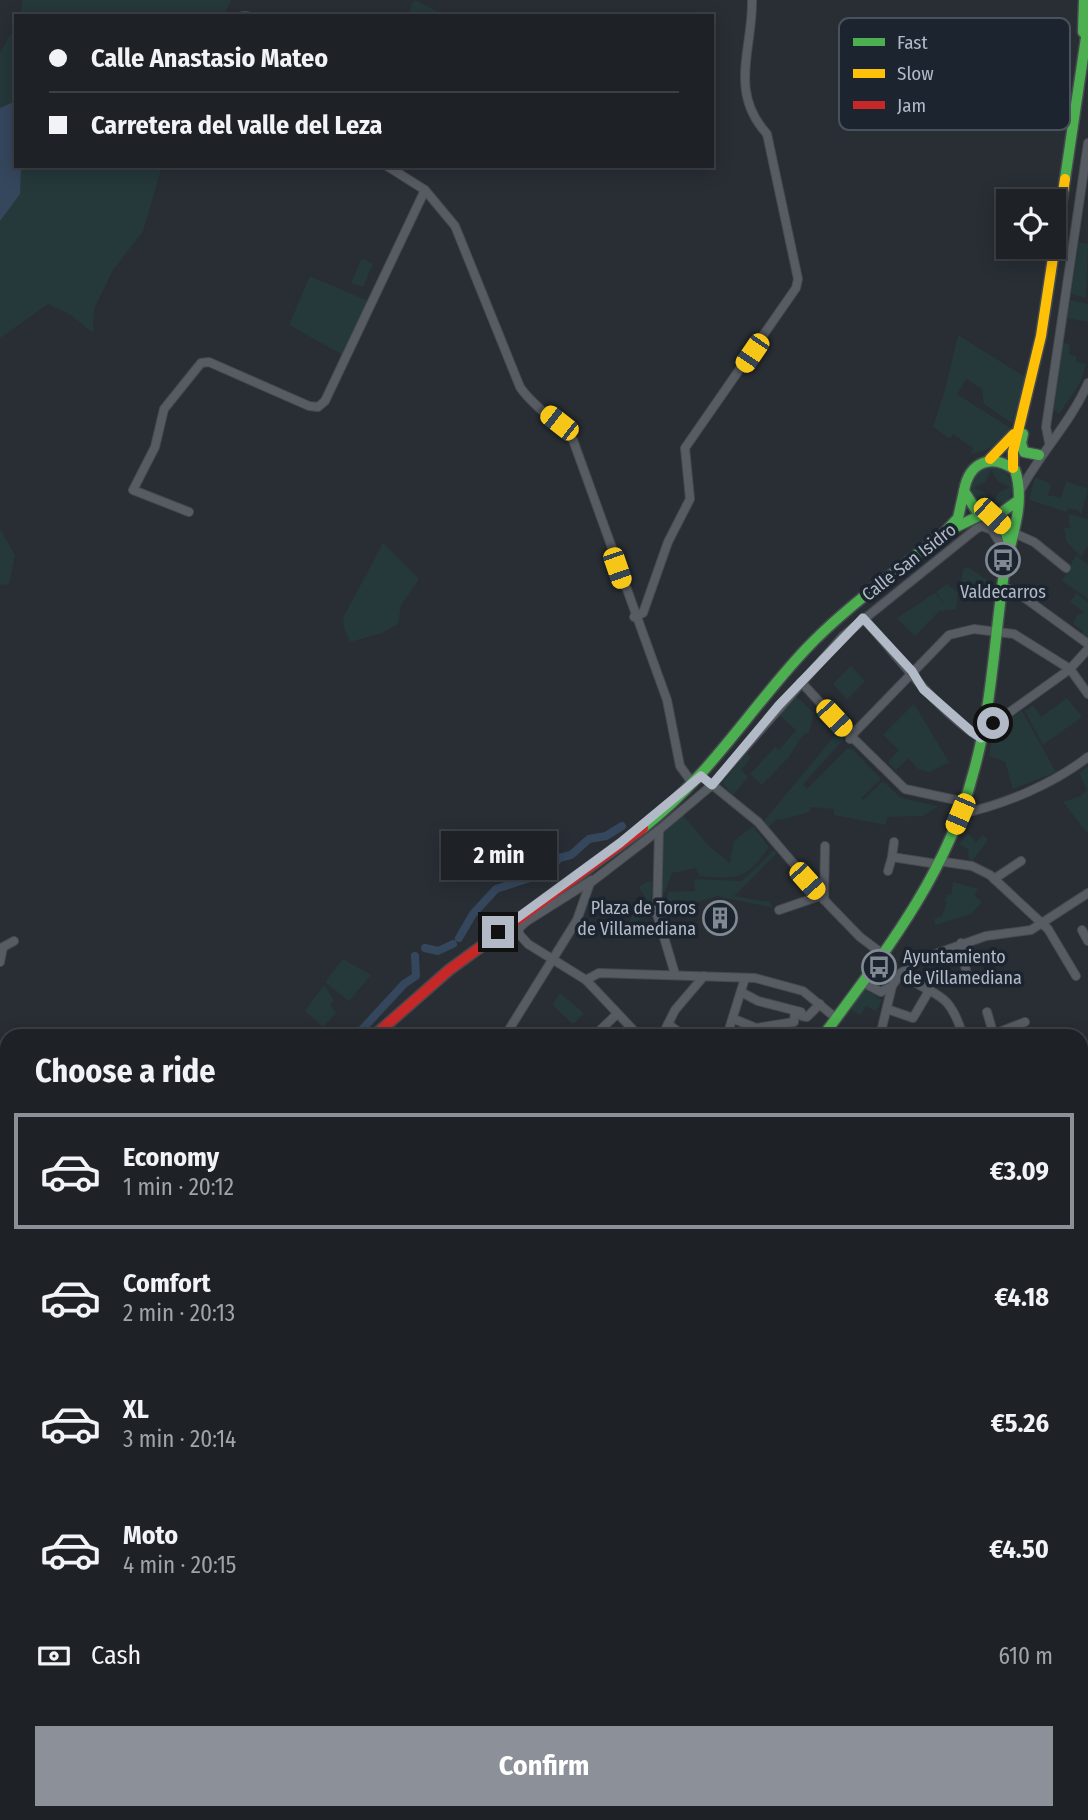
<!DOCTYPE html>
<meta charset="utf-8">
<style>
:root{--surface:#1e2227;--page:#262a2f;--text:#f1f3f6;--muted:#a1a4a7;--line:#3c3f44;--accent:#8c9099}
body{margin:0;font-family:"Fira Sans Condensed",sans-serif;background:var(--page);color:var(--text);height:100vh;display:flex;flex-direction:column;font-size:26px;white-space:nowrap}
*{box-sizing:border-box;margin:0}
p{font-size:23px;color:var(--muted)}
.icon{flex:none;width:38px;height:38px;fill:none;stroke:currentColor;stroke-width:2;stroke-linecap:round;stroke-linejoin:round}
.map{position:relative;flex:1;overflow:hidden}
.side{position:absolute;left:0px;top:1029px;width:1088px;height:791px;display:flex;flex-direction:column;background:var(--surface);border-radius:21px 21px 0 0;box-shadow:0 4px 18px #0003,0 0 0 2px var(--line)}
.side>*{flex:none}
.guide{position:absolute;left:14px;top:14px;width:700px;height:154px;border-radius:0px;box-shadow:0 4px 18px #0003,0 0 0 2px var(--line);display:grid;align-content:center;height:154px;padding:0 35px;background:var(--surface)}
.fabs{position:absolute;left:996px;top:189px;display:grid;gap:14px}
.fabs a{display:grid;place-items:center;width:70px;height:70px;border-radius:0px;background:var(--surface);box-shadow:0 4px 18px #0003,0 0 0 2px var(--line);font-size:35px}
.end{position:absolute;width:32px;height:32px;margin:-16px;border:9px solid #b1bac6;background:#111;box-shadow:0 0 0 4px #111}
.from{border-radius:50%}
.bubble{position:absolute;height:49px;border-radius:0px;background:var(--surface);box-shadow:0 4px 18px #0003,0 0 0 2px var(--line);font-size:23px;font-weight:700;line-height:49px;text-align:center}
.car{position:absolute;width:21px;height:42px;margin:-21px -10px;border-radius:9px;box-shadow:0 0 5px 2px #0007;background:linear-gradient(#f5c518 24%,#345 0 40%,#f5c518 0 76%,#345 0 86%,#f5c518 0)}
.guide b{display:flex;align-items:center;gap:24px;height:66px;font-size:26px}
.guide b+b{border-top:2px solid var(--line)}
.guide i{width:18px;height:18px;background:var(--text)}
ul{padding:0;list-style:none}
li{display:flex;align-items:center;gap:21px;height:116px;margin:0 14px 10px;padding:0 21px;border:4px solid transparent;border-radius:0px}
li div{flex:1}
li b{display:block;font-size:26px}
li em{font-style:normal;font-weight:700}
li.current{border-color:var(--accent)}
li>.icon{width:63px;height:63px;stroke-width:1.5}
h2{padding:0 35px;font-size:32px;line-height:84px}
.pay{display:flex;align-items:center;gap:18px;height:77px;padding:0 35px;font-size:26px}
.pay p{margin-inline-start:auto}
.action{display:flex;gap:14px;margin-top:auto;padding:14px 35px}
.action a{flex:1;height:80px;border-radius:0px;background:var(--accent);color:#fff;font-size:28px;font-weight:700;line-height:80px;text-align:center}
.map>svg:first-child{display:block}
.green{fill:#25383a;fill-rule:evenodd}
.water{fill:#35475d}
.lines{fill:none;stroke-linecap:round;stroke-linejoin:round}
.canal{stroke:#35475d;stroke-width:8}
.street-casing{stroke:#464a4f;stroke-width:10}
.fast-casing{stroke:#464a4f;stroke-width:13}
.slow-casing{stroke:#464a4f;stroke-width:13}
.jam-casing{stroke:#464a4f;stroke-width:13}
.street{stroke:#575c63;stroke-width:8}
.fast{stroke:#4caf50;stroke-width:10}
.slow{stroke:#ffc107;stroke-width:10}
.jam{stroke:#c62828;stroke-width:10}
.route{stroke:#b1bac6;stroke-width:9}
.labels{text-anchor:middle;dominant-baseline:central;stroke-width:7;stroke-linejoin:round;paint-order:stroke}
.street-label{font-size:18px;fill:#b1bac6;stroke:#1b242f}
.poi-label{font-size:18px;fill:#b1bac6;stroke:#1b242f}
.key{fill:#1b242f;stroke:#48515c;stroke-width:2}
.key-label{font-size:19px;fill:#b1bac6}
</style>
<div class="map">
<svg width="1088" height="1820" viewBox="0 0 1088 1820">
<rect width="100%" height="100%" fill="#282e34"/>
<!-- green -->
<g class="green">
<polygon points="22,0 231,0 223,16 21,16"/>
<polygon points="414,0 448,16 407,16"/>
<polygon points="16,25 16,166 162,166 143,231 113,270 94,309 93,333 71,315 48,304 0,338 0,53"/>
<polygon points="1079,242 1088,244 1086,298 1071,294"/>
<polygon points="362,258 373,264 363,287 351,283"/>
<polygon points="310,276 368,301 343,355 289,325"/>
<polygon points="1070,300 1088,304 1088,322 1067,318"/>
<path d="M958,335L1027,378L1012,423L984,404L982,389L966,379L957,394L1010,428C998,445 991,450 970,454L973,448L953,434L950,439L933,427L945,390Z"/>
<polygon points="1063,343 1070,344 1069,354 1076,356 1076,362 1086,364 1080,383 1059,414 1054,409"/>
<path d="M994,466L1007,473L1013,487L1008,501L992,508L975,500L971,487L978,471ZM991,470L998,481L1010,487L999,492L992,505L986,493L974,488L985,482Z"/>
<polygon points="1035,477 1051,484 1048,495 1061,498 1066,481 1088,489 1081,515 1078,510 1068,508 1067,512 1029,500"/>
<polygon points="1069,514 1088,519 1088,546 1081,557 1066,541 1064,528 1072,527 1069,525"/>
<polygon points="0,529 15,555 9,584 0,585"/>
<polygon points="383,543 419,579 401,605 398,624 382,633 350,642 343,625 344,616"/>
<polygon points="1076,555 1088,565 1088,599 1062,581"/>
<polygon points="968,567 987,580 984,600 974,594 973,598 960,587 963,569"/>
<polygon points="947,584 958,593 956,609 939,611 915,636 897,618 935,593 945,605 936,592"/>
<polygon points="1076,593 1088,602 1088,642 1080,636 1083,631 1073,624 1077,615 1084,612 1070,602"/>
<polygon points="851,666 865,681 847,699 833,684"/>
<polygon points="795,695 814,713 809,733 804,734 787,759 762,785 750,774 775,747 779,750 796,730 779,715"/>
<polygon points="1067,698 1082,717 1043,745 1025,711 1033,705 1041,717"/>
<polygon points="914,704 949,762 930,772 918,769 908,758 896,770 888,762 899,750 883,735"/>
<polygon points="1022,711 1056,772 1013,789 1005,762 989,756 994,728"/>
<polygon points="838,732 844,739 803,784 807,789 847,749 852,749 881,779 861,798 863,800 883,781 901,798 938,806 923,816 887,817 886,825 834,815 834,809 811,807 809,812 780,820 778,818 768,827 763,822"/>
<polygon points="747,754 751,757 741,770 748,777 733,795 722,782"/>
<polygon points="1088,766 1088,834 1063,802 1081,796 1087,790 1079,773"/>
<path d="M683,815L708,845L730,863L734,841L753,826L769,847C747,879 738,880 700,876L696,868L672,873L659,906L662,835Z"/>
<polygon points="968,833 976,842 983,835 988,840 972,861 968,857 969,850 959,844"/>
<polygon points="774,850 777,853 734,896 769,902 774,908 717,896 672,910 666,923 661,912 669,892 695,891 694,879 742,881"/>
<polygon points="646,882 652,882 651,917 640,919 627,928 634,911 648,902 639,887"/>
<polygon points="953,882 979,889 974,895 982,902 971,914 935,925 934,919 942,916 947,902 944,901 948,894 951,895"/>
<polygon points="343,959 371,975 349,1001 325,982"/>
<polygon points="324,985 334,1000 330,1005 336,1013 323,1027 305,1011"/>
<polygon points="862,988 882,1000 876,1011 866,1006 861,1015 848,1008"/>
<polygon points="560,993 584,1013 573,1024 552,1005"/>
<polygon points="67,1813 119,1813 113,1820 62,1820"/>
</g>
<!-- water -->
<polygon class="water" points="16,101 16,166 21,166 20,194 0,221 0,108"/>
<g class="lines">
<!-- canal -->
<g class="canal">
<polyline points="459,938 473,914 496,889 549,872 559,858 571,855 589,839 606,836 622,826"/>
<polyline points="425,948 438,951 453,944"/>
<polyline points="356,1036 404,984 416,976 415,956"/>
</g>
<!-- street casing -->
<g class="street-casing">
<g id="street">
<polyline points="243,16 247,16"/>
<path d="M387,166L425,190L455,226L520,387C533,407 557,420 573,440L667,700L680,766L693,784"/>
<polyline points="1049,442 1046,427 1088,143"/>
<path d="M1021,489C1041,452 1071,422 1088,383"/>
<polyline points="189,512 133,490 155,447 164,409 201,363 209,362 309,406 318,407 325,401 425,190"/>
<polyline points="1014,533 1034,542 1066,568"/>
<polyline points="1002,587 1014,590 1088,644"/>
<path d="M634,617L643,613L668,542L690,499L685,448L796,288L798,279L767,134C728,91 753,49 752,0"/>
<path d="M863,618C901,659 933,707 980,738"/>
<polyline points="801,682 851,736 850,739"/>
<polyline points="983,723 996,722 1070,669 1088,649"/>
<polyline points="710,783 758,822 828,904 860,937 884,955"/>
<polyline points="965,802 905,789 851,736 949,635 974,629 1014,634 1070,669 1088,694"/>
<path d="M960,814C1004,805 1053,784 1088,757"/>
<polyline points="659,830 657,914 675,974"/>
<polyline points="894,842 892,857 937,864"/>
<polyline points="938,861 972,866 990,875 1048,929 1076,976"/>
<polyline points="888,871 892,857"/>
<polyline points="994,879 1021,861"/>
<polyline points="592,880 527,921 519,928 519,934 528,944 586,980 639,1036"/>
<polyline points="824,900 825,846"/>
<polyline points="779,910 820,896"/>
<polyline points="1082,930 1088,941"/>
<polyline points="961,943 967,976"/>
<polyline points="0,962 3,947 14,941"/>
<path d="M901,973C935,999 948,987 963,1036"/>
<polyline points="586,980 599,973 755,978 803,991 836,1018"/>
<polyline points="864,983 881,992 892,986"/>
<polyline points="741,992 758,1001 801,1012 802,1016 807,1017 820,1004"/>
<polyline points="887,1009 913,1018 930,989"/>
<polyline points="987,1012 994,1036"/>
<polyline points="734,1019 756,1028 753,1036"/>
<polyline points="668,1024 684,1036"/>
<polyline points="756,1028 794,1022 795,1011"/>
<polyline points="505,1036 577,920 590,883 659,830 712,785 843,636 976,529 982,526 992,530 1007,555"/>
<polyline points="594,1036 617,1014"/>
<polyline points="662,1036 675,1010 704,976"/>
<polyline points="727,1036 745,978"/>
<polyline points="880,1036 892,986 901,973 921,959 986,936 1031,930 1088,893"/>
<polyline points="952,1036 962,1033"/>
<polyline points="989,1036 1025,1022"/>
<polyline points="1082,1067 1088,1064"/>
<polyline points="1082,1128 1088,1125"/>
<polyline points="1082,1153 1088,1153"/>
<polyline points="1082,1295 1088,1296"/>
<polyline points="1082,1581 1088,1575"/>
<polyline points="1082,1656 1088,1656"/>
<polyline points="1082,1712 1088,1712"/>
<polyline points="624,1813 639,1820"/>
<polyline points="777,1820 784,1813"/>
</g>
</g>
<!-- fast casing -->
<g class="fast-casing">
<g id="fast">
<polyline points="1083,32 1084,0"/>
<polyline points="1065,179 1088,24"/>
<polyline points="1023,434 1021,443 1024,452 1039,455"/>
<polyline points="992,516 1004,527 1009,543"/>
<polyline points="954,528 983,514"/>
<path d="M643,828C711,775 748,711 805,650C847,605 899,571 945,532L958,518L964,491"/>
<path d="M823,1036C883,955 947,874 973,774C991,711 994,645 1003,580C1008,543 1027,507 1015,470C991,453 969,462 964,491L976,510L998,515L1016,502"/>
<polyline points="1088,1319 1084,1325 1088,1335"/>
<polyline points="0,1566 7,1561"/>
<polyline points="1082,1727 1088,1728"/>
</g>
</g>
<!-- slow casing -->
<g class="slow-casing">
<g id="slow">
<polyline points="990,459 1014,434"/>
<polyline points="1013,468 1013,452 1041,336 1065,179"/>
</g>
</g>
<!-- jam casing -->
<g class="jam-casing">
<g id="jam">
<polyline points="374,1036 449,970 643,828"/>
<polyline points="1088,1376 1085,1403 1088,1421"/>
</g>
</g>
<!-- street -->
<use href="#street" class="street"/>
<!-- fast -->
<use href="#fast" class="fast"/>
<!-- slow -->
<use href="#slow" class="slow"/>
<!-- jam -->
<use href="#jam" class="jam"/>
</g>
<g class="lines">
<!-- route -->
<polyline class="route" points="498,932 620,843 701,776 712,785 779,705 863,618 912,671 923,689 972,732 981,738 983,723 993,723"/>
</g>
<!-- icons -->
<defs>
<g id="bus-ring" transform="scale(1.75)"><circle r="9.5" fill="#1b242f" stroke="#818993" stroke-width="1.5"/><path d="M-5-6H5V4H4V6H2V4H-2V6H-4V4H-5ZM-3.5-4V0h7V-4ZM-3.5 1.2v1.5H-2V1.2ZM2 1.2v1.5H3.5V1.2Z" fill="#818993"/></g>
<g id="building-ring" transform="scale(1.75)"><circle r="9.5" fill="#1b242f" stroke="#818993" stroke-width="1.5"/><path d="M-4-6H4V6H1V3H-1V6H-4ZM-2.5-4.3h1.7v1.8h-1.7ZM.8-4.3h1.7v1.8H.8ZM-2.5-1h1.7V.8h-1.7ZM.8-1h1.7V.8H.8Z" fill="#818993"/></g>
</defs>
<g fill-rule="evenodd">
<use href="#bus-ring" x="1003" y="560"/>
<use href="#building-ring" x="720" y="918"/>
<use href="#bus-ring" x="879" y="967"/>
</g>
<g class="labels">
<!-- street labels -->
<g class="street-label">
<text transform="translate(909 562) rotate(-38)">Calle San Isidro</text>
</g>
<!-- poi labels -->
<g class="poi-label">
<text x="1003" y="592">Valdecarros</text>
<text x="696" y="908" text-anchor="end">Plaza de Toros<tspan x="696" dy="21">de Villamediana</tspan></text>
<text x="903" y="957" text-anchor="start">Ayuntamiento<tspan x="903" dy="21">de Villamediana</tspan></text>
</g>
</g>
<!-- legend -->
<rect x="839" y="18" width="231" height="112" rx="10" class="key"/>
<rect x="853" y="38" width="32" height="8" fill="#4caf50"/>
<rect x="853" y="69" width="32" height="9" fill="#ffc107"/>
<rect x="853" y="101" width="32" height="8" fill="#c62828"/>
<g class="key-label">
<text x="897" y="49">Fast</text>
<text x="897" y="80">Slow</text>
<text x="897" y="112">Jam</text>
</g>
</svg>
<div class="fabs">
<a><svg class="icon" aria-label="locate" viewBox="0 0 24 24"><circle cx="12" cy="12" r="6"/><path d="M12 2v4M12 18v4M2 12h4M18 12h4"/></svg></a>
</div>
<i class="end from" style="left:993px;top:723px"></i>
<i class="end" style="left:498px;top:932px"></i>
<div class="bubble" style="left:441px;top:831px;width:116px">2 min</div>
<i class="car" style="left:752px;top:353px;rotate:214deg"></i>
<i class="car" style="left:559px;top:423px;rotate:308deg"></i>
<i class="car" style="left:992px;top:516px;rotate:133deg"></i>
<i class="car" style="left:617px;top:568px;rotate:161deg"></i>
<i class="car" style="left:834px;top:718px;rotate:137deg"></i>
<i class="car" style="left:960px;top:814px;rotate:203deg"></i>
<i class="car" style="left:807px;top:881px;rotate:138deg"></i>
<div class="guide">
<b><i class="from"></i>Calle Anastasio Mateo</b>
<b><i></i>Carretera del valle del Leza</b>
</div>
<section class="side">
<h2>Choose a ride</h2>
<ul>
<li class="current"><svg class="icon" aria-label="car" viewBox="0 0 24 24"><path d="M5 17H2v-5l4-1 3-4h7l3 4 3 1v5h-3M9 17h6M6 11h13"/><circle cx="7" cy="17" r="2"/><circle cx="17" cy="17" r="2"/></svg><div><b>Economy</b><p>1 min · 20:12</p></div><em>€3.09</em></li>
<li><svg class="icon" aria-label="car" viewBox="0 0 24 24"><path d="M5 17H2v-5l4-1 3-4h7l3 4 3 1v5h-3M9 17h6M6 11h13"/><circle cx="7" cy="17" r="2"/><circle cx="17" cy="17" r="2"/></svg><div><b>Comfort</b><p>2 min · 20:13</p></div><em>€4.18</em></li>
<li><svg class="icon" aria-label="car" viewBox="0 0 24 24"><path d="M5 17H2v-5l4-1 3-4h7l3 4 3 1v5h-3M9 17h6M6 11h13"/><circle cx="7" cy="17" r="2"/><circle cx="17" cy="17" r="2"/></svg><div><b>XL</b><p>3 min · 20:14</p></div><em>€5.26</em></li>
<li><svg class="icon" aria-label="car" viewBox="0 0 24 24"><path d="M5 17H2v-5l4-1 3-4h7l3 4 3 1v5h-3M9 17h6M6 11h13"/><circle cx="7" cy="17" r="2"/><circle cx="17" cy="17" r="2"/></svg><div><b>Moto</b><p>4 min · 20:15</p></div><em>€4.50</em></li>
</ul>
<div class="pay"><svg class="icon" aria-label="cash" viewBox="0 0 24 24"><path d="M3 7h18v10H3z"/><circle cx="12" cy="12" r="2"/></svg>Cash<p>610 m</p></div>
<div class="action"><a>Confirm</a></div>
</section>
</div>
